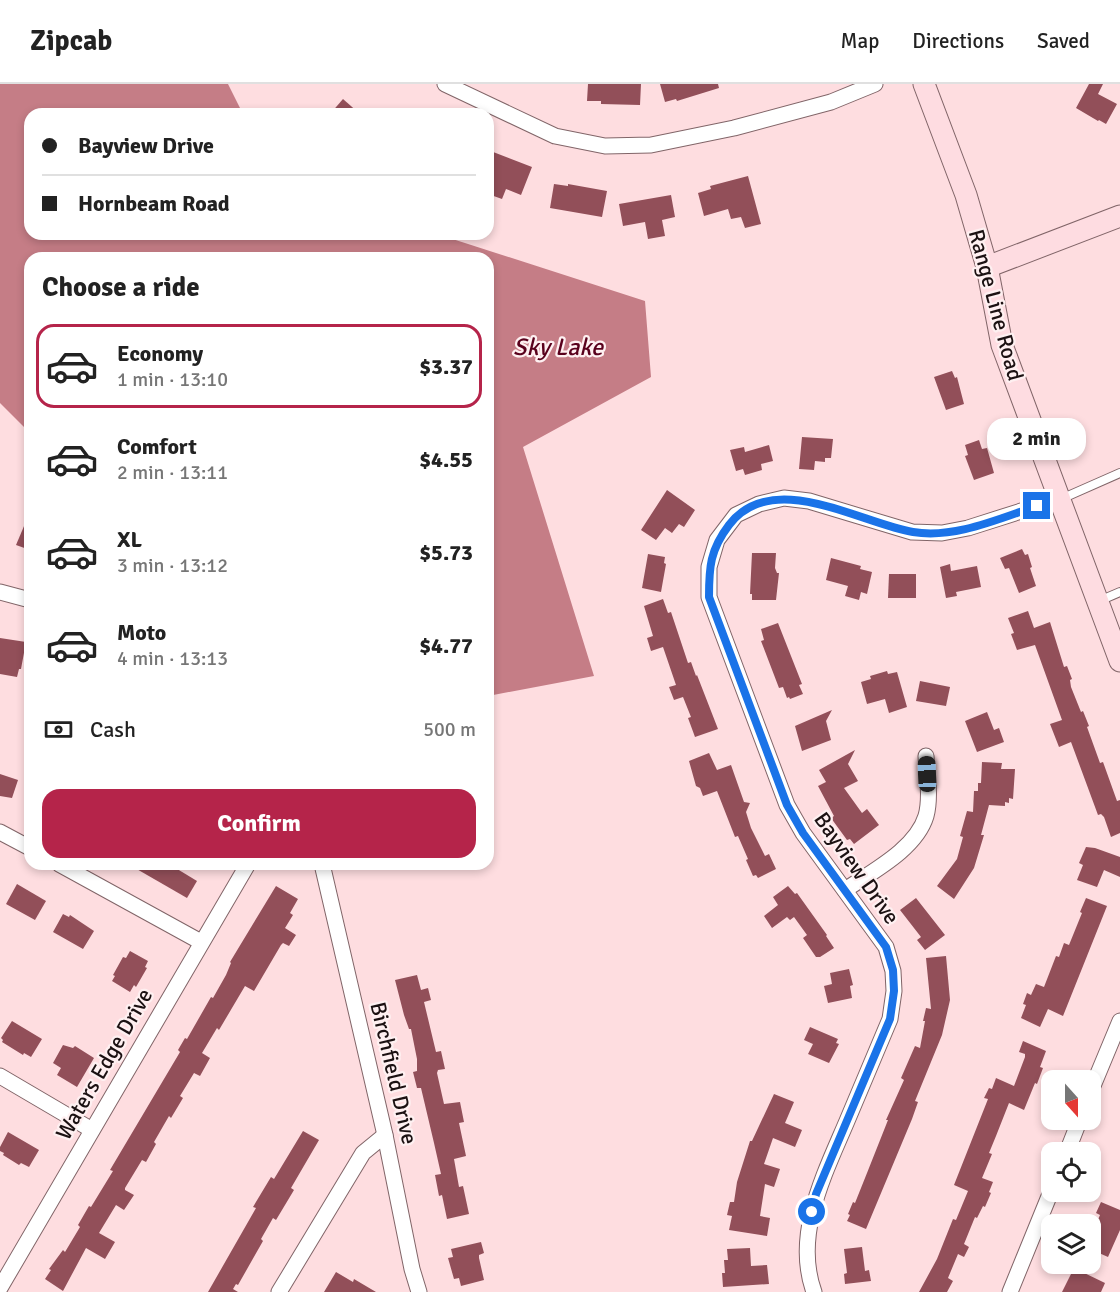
<!DOCTYPE html>
<meta charset="utf-8">
<style>
:root{--surface:#fff;--page:#f2f2f2;--text:#222;--muted:#767676;--line:#e0e0e0;--accent:#b5244a}
body{margin:0;font-family:Signika,sans-serif;background:var(--page);color:var(--text);height:100vh;display:flex;flex-direction:column;font-size:22px;white-space:nowrap}
*{box-sizing:border-box;margin:0}
p{font-size:20px;color:var(--muted)}
.icon{flex:none;width:33px;height:33px;fill:none;stroke:currentColor;stroke-width:2;stroke-linecap:round;stroke-linejoin:round}
.map{position:relative;flex:1;overflow:hidden}
.sheet{position:absolute;left:24px;top:168px;width:470px;height:618px;display:flex;flex-direction:column;background:var(--surface);border-radius:18px;box-shadow:0 3px 9px #0003}
.sheet>*{flex:none}
.banner{position:absolute;left:24px;top:24px;width:470px;height:132px;border-radius:18px;box-shadow:0 3px 9px #0003;display:grid;align-content:center;height:132px;padding:0 18px;background:var(--surface)}
.needle{width:39px;rotate:159deg}
.fabs{position:absolute;left:1041px;top:986px;display:grid;gap:12px}
.fabs a{display:grid;place-items:center;width:60px;height:60px;border-radius:12px;background:var(--surface);box-shadow:0 3px 9px #0003;font-size:30px}
.end{position:absolute;width:27px;height:27px;margin:-14px;border:8px solid #1a73e8;background:#fff;box-shadow:0 0 0 3px #fff}
.from{border-radius:50%}
.bubble{position:absolute;height:42px;border-radius:18px;background:var(--surface);box-shadow:0 3px 9px #0003;font-size:20px;font-weight:800;line-height:42px;text-align:center}
.car{position:absolute;width:18px;height:36px;margin:-18px -9px;border-radius:8px;box-shadow:0 0 4px 2px #0007;background:linear-gradient(#222 24%,#8ab4d8 0 40%,#222 0 76%,#8ab4d8 0 86%,#222 0)}
.banner b{display:flex;align-items:center;gap:21px;height:57px;font-size:22px}
.banner b+b{border-top:2px solid var(--line)}
.banner i{width:15px;height:15px;background:var(--text)}
ul{padding:0;list-style:none}
li{display:flex;align-items:center;gap:18px;height:84px;margin:0 12px 9px;padding:0 6px;border:3px solid transparent;border-radius:18px}
li div{flex:1}
li b{display:block;font-size:22px}
li em{font-style:normal;font-weight:800}
li.active{border-color:var(--accent)}
li>.icon{width:54px;height:54px;stroke-width:1.5}
h2{padding:0 18px;font-size:27px;line-height:72px}
.pay{display:flex;align-items:center;gap:15px;height:66px;padding:0 18px;font-size:22px}
.pay p{margin-inline-start:auto}
.primary-button{display:flex;gap:12px;margin-top:auto;padding:12px 18px}
.primary-button a{flex:1;height:69px;border-radius:18px;background:var(--accent);color:#fff;font-size:24px;font-weight:800;line-height:69px;text-align:center}
header{display:flex;align-items:center;gap:36px;box-sizing:border-box;height:84px;padding:0 30px;background:var(--surface);border-bottom:2px solid var(--line)}
header strong{font-size:28px}
nav{display:flex;gap:33px;margin-inline-start:auto;font-size:21px}
.map>svg:first-child{display:block}
.water{fill:#c57d86}
.building{fill:#924f59}
.lines{fill:none;stroke-linecap:round;stroke-linejoin:round}
.service-casing{stroke:#816568;stroke-width:10}
.minor-casing{stroke:#816568;stroke-width:17}
.secondary-casing{stroke:#816568;stroke-width:23}
.service{stroke:#fff;stroke-width:8}
.minor{stroke:#fff;stroke-width:15}
.secondary{stroke:#fedce1;stroke-width:21}
.route{stroke:#1a73e8;stroke-width:8}
.labels{text-anchor:middle;dominant-baseline:central;stroke-width:4.5;stroke-linejoin:round;paint-order:stroke}
.street-label{font-size:22px;fill:#1b1112;stroke:#fef0f1}
.water-label{font-size:24px;font-style:italic;fill:#59001c;stroke:#fef0f1}
</style>
<header>
<strong>Zipcab</strong>
<nav><a>Map</a><a>Directions</a><a>Saved</a></nav>
</header>
<div class="map">
<svg width="1120" height="1208" viewBox="0 0 1120 1208">
<rect width="100%" height="100%" fill="#fedde0"/>
<!-- water -->
<polygon class="water" points="0,0 228,0 243,30 30,30 30,150 437,150 645,217 651,293 523,363 594,592 488,612 488,174 30,174 30,349 0,319"/>
<!-- building -->
<g class="building">
<polygon points="588,0 641,0 640,21 601,20 601,17 587,17"/>
<polygon points="660,0 718,0 719,4 677,17 676,15 665,18"/>
<polygon points="1089,0 1103,0 1098,10 1117,20 1106,40 1099,36 1098,37 1076,24"/>
<polygon points="343,15 360,30 330,30"/>
<polygon points="488,66 532,83 521,111 506,105 502,115 488,110"/>
<polygon points="748,92 761,140 745,144 741,133 731,135 728,125 704,132 698,109 711,105 710,102"/>
<polygon points="554,100 568,102 568,100 607,107 602,133 550,124"/>
<polygon points="671,111 675,133 662,136 665,152 648,155 645,138 623,142 619,120"/>
<polygon points="952,287 955,294 957,293 964,320 946,326 934,293"/>
<polygon points="802,353 833,355 831,374 825,374 825,378 815,377 814,386 799,385"/>
<polygon points="979,356 982,365 987,364 994,389 974,396 965,372 968,371 965,361"/>
<polygon points="769,361 773,377 761,380 762,386 745,391 743,385 736,387 730,366 744,363 745,368"/>
<polygon points="667,406 695,426 684,443 679,440 672,449 665,444 656,456 641,446"/>
<polygon points="30,428 30,466 16,461"/>
<polygon points="1022,465 1025,471 1028,470 1032,483 1030,484 1036,502 1019,509 1009,484 1005,485 1000,474"/>
<polygon points="752,469 776,469 775,484 777,489 779,489 776,516 752,516 752,510 750,510"/>
<polygon points="648,470 665,473 664,479 666,480 661,508 642,504"/>
<polygon points="831,474 861,482 860,485 872,488 867,510 861,508 859,516 845,512 848,502 826,496"/>
<polygon points="950,480 951,487 977,482 981,503 956,508 957,512 946,514 940,483"/>
<polygon points="889,490 916,490 916,514 888,514"/>
<polygon points="663,515 668,529 671,528 688,579 691,578 696,592 697,591 718,645 695,653 688,634 691,633 683,613 674,616 669,603 676,601 663,563 651,567 647,554 653,552 644,522"/>
<polygon points="1028,527 1034,544 1050,538 1064,583 1067,582 1072,595 1070,596 1071,603 1081,628 1083,627 1089,642 1087,643 1100,679 1103,678 1117,717 1120,716 1120,749 1111,753 1104,733 1101,730 1098,731 1071,658 1059,663 1050,640 1062,636 1035,561 1017,566 1011,550 1014,549 1008,534"/>
<polygon points="778,539 802,600 799,601 803,610 790,615 789,613 787,614 783,603 779,604 761,557 764,556 761,545"/>
<polygon points="0,554 26,558 21,585 19,585 17,593 0,590"/>
<polygon points="887,587 888,590 897,588 907,623 889,629 885,615 867,620 861,598 871,595 870,592"/>
<polygon points="920,597 950,603 946,622 916,617"/>
<polygon points="832,626 826,637 831,656 802,667 795,642"/>
<polygon points="987,628 994,646 999,644 1004,658 977,668 965,637"/>
<polygon points="855,666 848,680 858,697 844,704 862,729 867,725 879,741 854,760 850,755 847,756 831,734 834,732 818,702 826,698 819,686"/>
<polygon points="709,669 717,686 731,681 744,718 750,719 746,728 751,744 765,772 769,770 776,785 758,794 756,791 753,792 746,776 748,775 738,752 735,753 717,707 703,712 700,704 696,702 689,677"/>
<polygon points="982,678 1002,679 1001,685 1015,685 1013,715 1009,714 1009,719 1005,718 1005,722 989,721 981,751 984,751 974,784 954,815 937,802 957,775 963,753 960,752 967,727 973,728 974,707 978,707 978,699 981,699"/>
<polygon points="0,690 18,696 12,714 0,712"/>
<polygon points="1086,763 1095,764 1120,773 1120,793 1104,786 1097,803 1077,796 1083,781 1079,779"/>
<polygon points="128,780 169,780 197,797 187,814"/>
<polygon points="17,800 46,817 35,836 6,820"/>
<polygon points="276,802 298,815 290,829 293,831 285,844 296,851 289,862 283,859 281,861 254,907 245,902 219,946 217,944 202,969 210,974 200,992 194,989 180,1012 183,1014 171,1034 169,1032 154,1058 156,1060 146,1078 142,1076 125,1104 125,1106 134,1111 124,1126 116,1121 99,1149 115,1158 105,1175 86,1164 63,1207 45,1195 51,1186 49,1185 63,1166 65,1168 80,1143 78,1141 89,1122 91,1123 113,1087 110,1086 180,968 178,966 185,954 187,955 211,913 213,914 226,891 231,879 230,878"/>
<polygon points="788,802 795,810 797,809 827,851 826,852 834,864 820,873 816,873 803,854 807,851 794,833 790,836 787,833 772,844 764,832 778,821 773,813"/>
<polygon points="916,814 945,851 925,866 917,856 921,853 900,826"/>
<polygon points="1086,814 1107,822 1063,932 1048,925 1040,943 1021,934 1026,921 1023,920 1027,909 1031,911 1036,900 1044,903 1056,872 1059,873 1064,859 1069,861 1082,829 1080,828"/>
<polygon points="63,830 69,833 70,831 94,847 83,865 53,848"/>
<polygon points="130,867 148,877 145,883 147,884 136,903 134,901 130,908 112,897 115,892 113,891 123,873 126,874"/>
<polygon points="946,872 950,916 942,951 915,1017 918,1018 912,1035 866,1145 847,1137 850,1131 848,1130 853,1118 855,1119 867,1089 888,1036 886,1036 904,996 901,994 915,962 920,964 925,937 923,937 926,924 931,925 926,874"/>
<polygon points="849,885 853,901 850,902 852,914 828,919 824,902 832,900 830,889"/>
<polygon points="417,891 421,906 428,904 431,916 424,918 436,968 441,967 445,985 438,986 437,989 444,1020 460,1018 464,1038 459,1039 466,1072 454,1075 459,1103 463,1102 469,1130 447,1135 442,1111 439,1112 435,1091 441,1090 434,1059 421,1004 417,1004 413,988 417,987 417,975 411,945 409,945 404,931 395,896"/>
<polygon points="12,937 42,955 31,973 24,969 23,971 2,958 3,956 1,954"/>
<polygon points="810,943 838,955 836,959 839,960 829,979 808,970 813,960 804,956"/>
<polygon points="1023,957 1046,967 1040,983 1043,984 1037,1000 1035,999 1024,1026 1009,1019 996,1052 989,1069 992,1070 982,1094 993,1098 989,1108 991,1109 985,1123 983,1122 977,1134 975,1133 964,1160 969,1163 964,1173 958,1170 948,1194 953,1197 947,1208 919,1208 937,1175 953,1135 956,1136 968,1107 954,1101 988,1015 984,1014 989,1004 992,1005 996,994 1014,1002 1025,973 1025,970 1019,968"/>
<polygon points="63,961 73,964 75,962 94,974 77,1003 57,991 61,984 53,979"/>
<polygon points="774,1010 794,1018 785,1039 802,1046 795,1063 773,1054 764,1080 780,1085 774,1103 765,1100 760,1132 770,1134 767,1152 729,1146 732,1132 727,1131 730,1118 734,1118 737,1098 750,1057 752,1057"/>
<polygon points="303,1047 319,1056 291,1104 294,1106 276,1136 273,1134 261,1155 263,1157 238,1201 236,1200 233,1205 238,1208 208,1208 256,1124 253,1123 271,1093 274,1095"/>
<polygon points="8,1048 39,1066 29,1083 21,1079 19,1081 3,1071 4,1069 0,1067 0,1063"/>
<polygon points="1101,1118 1120,1126 1120,1146 1108,1173 1090,1165 1095,1151 1092,1150 1100,1131 1096,1129"/>
<polygon points="481,1158 484,1169 479,1171 479,1174 484,1196 461,1202 459,1194 454,1195 448,1174 453,1173 451,1165"/>
<polygon points="862,1163 865,1187 869,1186 871,1197 845,1200 844,1190 847,1189 844,1165"/>
<polygon points="750,1164 751,1182 767,1181 769,1200 723,1203 722,1189 725,1189 724,1176 728,1176 727,1165"/>
<polygon points="1074,1184 1105,1199 1101,1208 1062,1208"/>
<polygon points="336,1188 353,1198 354,1195 376,1208 324,1208"/>
</g>
<g class="lines">
<!-- service casing -->
<g class="service-casing">
<g id="service">
<polyline points="1061,415 1120,389"/>
<polyline points="1099,517 1120,508"/>
</g>
</g>
<!-- minor casing -->
<g class="minor-casing">
<g id="minor">
<polyline points="445,0 555,52 605,62 651,61 734,44 831,18 875,0"/>
<polyline points="0,508 30,516"/>
<polyline points="0,748 30,764"/>
<polyline points="59,780 201,858"/>
<polyline points="322,780 385,1051 412,1185 419,1208"/>
<path d="M845,806C873,787 916,765 926,732C931,714 927,690 926,672"/>
<polyline points="0,992 92,1046"/>
<polyline points="1090,1009 1120,937"/>
<polyline points="1067,1068 1080,1035"/>
<polyline points="0,1204 248,780"/>
<polyline points="279,1208 363,1069 385,1051"/>
<path d="M814,1208C793,1150 825,1089 847,1037C861,1003 876,969 890,935L894,907L893,887L886,863L803,749L787,721L709,513V483L717,456L736,431L759,420L784,414L809,417L912,448L942,449L968,444L1059,415"/>
<polyline points="1010,1208 1052,1105"/>
</g>
</g>
<!-- secondary casing -->
<g class="secondary-casing">
<g id="secondary">
<polyline points="924,0 966,111 987,183 1002,261 1120,577"/>
<polyline points="987,183 1120,132"/>
</g>
</g>
<!-- service -->
<use href="#service" class="service"/>
<!-- minor -->
<use href="#minor" class="minor"/>
<!-- secondary -->
<use href="#secondary" class="secondary"/>
</g>
<g class="lines">
<!-- route -->
<path class="route" d="M812,1128L816,1110L890,935L894,907L893,886L886,863L803,749L787,721L709,513C709,483 710,466 729,441C772,384 860,439 913,448C954,455 998,435 1037,422"/>
</g>
<g class="labels">
<!-- street labels -->
<g class="street-label">
<text transform="translate(996 221) rotate(75)">Range Line Road</text>
<text transform="translate(857 784) rotate(55)">Bayview Drive</text>
<text transform="translate(104 980) rotate(-60)">Waters Edge Drive</text>
<text transform="translate(394 989) rotate(77)">Birchfield Drive</text>
</g>
<!-- water labels -->
<g class="water-label">
<text x="558" y="263">Sky Lake</text>
</g>
</g>
</svg>
<div class="fabs">
<a><svg class="needle" viewBox="-14 -14 28 28"><path d="M0-13l5 13h-10z" fill="#e53935"/><path d="M0 13l5-13h-10z" fill="#767676"/></svg></a>
<a><svg class="icon" aria-label="locate" viewBox="0 0 24 24"><circle cx="12" cy="12" r="6"/><path d="M12 2v4M12 18v4M2 12h4M18 12h4"/></svg></a>
<a><svg class="icon" aria-label="layers" viewBox="0 0 24 24"><path d="M12 4l9 5-9 5-9-5zM3 14l9 5 9-5"/></svg></a>
</div>
<i class="end from" style="left:812px;top:1128px"></i>
<i class="end" style="left:1037px;top:422px"></i>
<div class="bubble" style="left:987px;top:334px;width:99px">2 min</div>
<i class="car" style="left:927px;top:690px;rotate:358deg"></i>
<div class="banner">
<b><i class="from"></i>Bayview Drive</b>
<b><i></i>Hornbeam Road</b>
</div>
<section class="sheet">
<h2>Choose a ride</h2>
<ul>
<li class="active"><svg class="icon" aria-label="car" viewBox="0 0 24 24"><path d="M5 17H2v-5l4-1 3-4h7l3 4 3 1v5h-3M9 17h6M6 11h13"/><circle cx="7" cy="17" r="2"/><circle cx="17" cy="17" r="2"/></svg><div><b>Economy</b><p>1 min · 13:10</p></div><em>$3.37</em></li>
<li><svg class="icon" aria-label="car" viewBox="0 0 24 24"><path d="M5 17H2v-5l4-1 3-4h7l3 4 3 1v5h-3M9 17h6M6 11h13"/><circle cx="7" cy="17" r="2"/><circle cx="17" cy="17" r="2"/></svg><div><b>Comfort</b><p>2 min · 13:11</p></div><em>$4.55</em></li>
<li><svg class="icon" aria-label="car" viewBox="0 0 24 24"><path d="M5 17H2v-5l4-1 3-4h7l3 4 3 1v5h-3M9 17h6M6 11h13"/><circle cx="7" cy="17" r="2"/><circle cx="17" cy="17" r="2"/></svg><div><b>XL</b><p>3 min · 13:12</p></div><em>$5.73</em></li>
<li><svg class="icon" aria-label="car" viewBox="0 0 24 24"><path d="M5 17H2v-5l4-1 3-4h7l3 4 3 1v5h-3M9 17h6M6 11h13"/><circle cx="7" cy="17" r="2"/><circle cx="17" cy="17" r="2"/></svg><div><b>Moto</b><p>4 min · 13:13</p></div><em>$4.77</em></li>
</ul>
<div class="pay"><svg class="icon" aria-label="cash" viewBox="0 0 24 24"><path d="M3 7h18v10H3z"/><circle cx="12" cy="12" r="2"/></svg>Cash<p>500 m</p></div>
<div class="primary-button"><a>Confirm</a></div>
</section>
</div>
